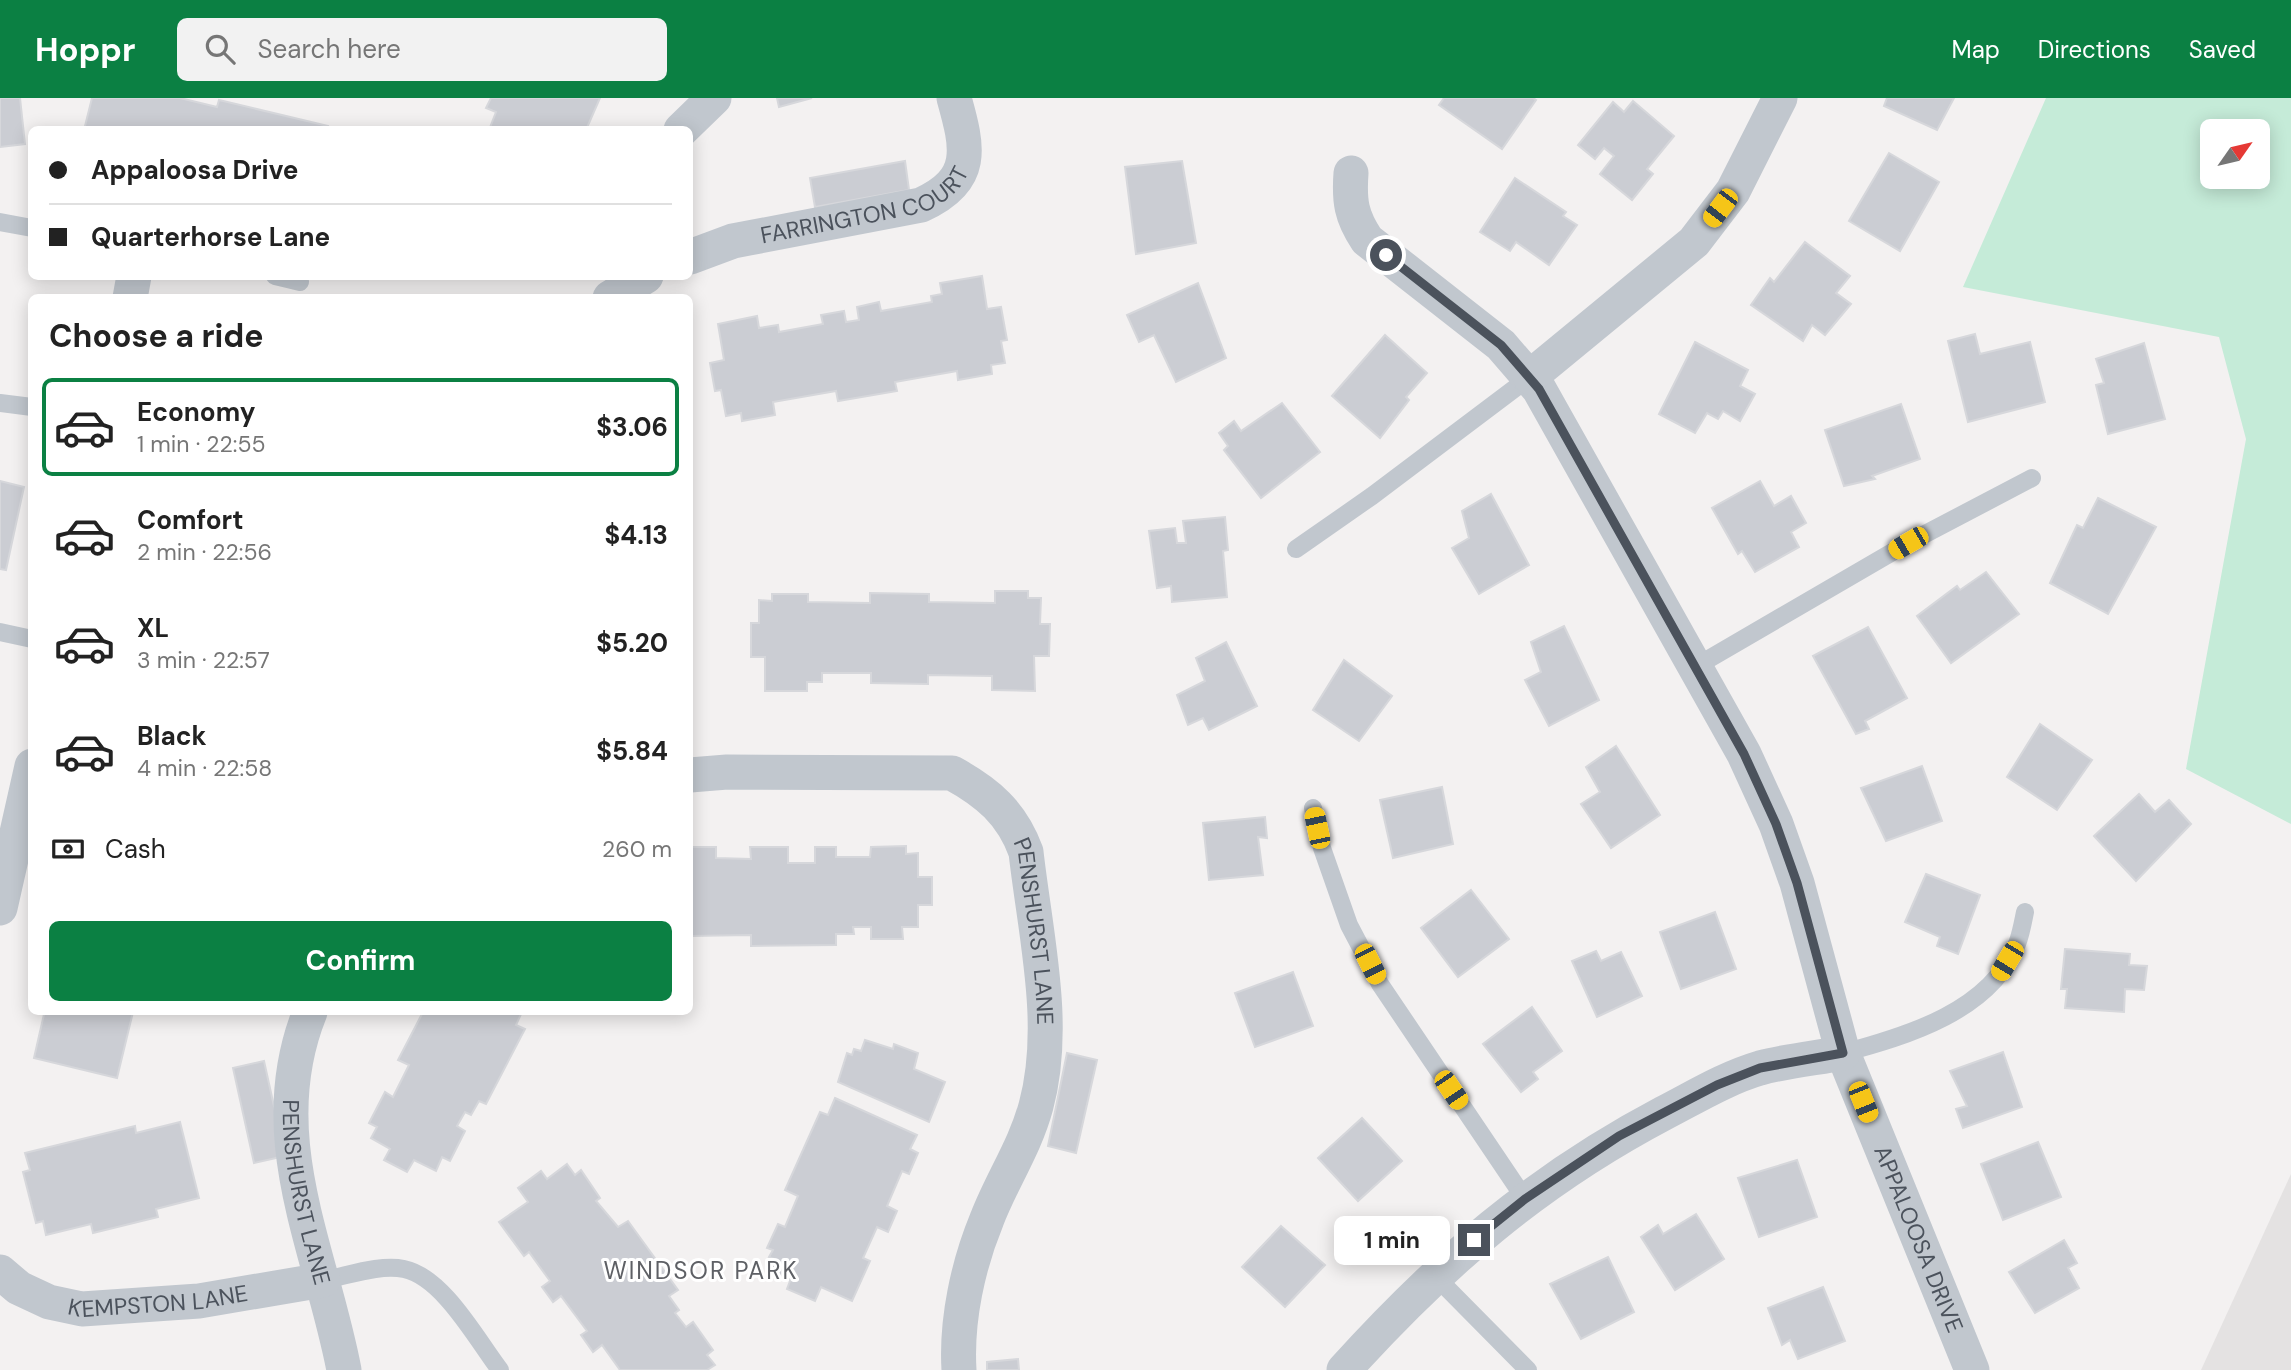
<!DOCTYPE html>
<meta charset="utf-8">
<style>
:root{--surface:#fff;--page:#f2f2f2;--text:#222;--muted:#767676;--line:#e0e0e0;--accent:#0b8043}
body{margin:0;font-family:"DM Sans",sans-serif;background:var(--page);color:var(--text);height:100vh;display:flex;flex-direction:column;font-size:26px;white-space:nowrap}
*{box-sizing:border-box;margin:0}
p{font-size:23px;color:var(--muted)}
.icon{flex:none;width:38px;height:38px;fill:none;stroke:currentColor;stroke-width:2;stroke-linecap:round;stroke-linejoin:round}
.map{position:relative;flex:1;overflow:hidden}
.details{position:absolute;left:28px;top:196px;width:665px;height:721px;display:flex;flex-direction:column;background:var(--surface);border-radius:10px;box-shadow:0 4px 18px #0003}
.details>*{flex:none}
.guide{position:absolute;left:28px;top:28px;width:665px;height:154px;border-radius:10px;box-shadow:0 4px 18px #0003;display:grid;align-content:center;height:154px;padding:0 21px;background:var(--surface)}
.needle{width:46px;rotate:56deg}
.tools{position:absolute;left:2200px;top:21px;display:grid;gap:14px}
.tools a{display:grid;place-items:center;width:70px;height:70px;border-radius:10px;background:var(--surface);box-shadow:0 4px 18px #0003;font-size:35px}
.end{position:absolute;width:32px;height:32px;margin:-16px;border:9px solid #4b525c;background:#fff;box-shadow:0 0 0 4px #fff}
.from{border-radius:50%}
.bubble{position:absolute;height:49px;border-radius:10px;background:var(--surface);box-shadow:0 4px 18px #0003;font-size:23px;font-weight:700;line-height:49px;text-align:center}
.car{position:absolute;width:21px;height:42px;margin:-21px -10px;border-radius:9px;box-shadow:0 0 5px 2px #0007;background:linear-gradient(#f5c518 24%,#345 0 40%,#f5c518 0 76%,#345 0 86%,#f5c518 0)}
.guide b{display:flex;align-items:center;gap:24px;height:66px;font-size:26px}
.guide b+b{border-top:2px solid var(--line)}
.guide i{width:18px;height:18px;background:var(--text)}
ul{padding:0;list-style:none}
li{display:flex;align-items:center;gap:21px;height:98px;margin:0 14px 10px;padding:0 7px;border:4px solid transparent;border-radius:10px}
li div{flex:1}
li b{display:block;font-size:26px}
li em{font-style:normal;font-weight:700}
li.current{border-color:var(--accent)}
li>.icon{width:63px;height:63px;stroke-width:1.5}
h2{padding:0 21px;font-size:32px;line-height:84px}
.pay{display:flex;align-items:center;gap:18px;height:77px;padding:0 21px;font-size:26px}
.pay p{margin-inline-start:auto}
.primary-button{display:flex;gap:14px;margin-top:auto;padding:14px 21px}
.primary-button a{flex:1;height:80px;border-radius:10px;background:var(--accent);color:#fff;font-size:28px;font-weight:700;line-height:80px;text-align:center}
header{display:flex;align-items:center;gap:42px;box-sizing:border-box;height:98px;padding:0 35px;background:var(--accent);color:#fff}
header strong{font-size:33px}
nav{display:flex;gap:38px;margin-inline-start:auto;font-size:24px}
.search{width:490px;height:63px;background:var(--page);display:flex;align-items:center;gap:18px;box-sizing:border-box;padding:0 24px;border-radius:10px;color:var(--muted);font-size:26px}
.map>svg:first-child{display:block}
.education{fill:#e4e2e2}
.green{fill:#c5ebd8;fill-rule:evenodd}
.building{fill:#cbcdd3;stroke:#d6d7db;stroke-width:2}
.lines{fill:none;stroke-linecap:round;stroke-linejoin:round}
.lane{stroke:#c1c7ce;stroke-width:18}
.street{stroke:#c1c7ce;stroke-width:35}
.route{stroke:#4b525c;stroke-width:9}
.labels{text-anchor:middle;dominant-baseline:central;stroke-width:6;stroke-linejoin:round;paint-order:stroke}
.street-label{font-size:23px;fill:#4b525c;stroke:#fff}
.neighbourhood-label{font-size:24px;letter-spacing:2px;fill:#5e6065;stroke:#fff}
</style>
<header>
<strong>Hoppr</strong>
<div class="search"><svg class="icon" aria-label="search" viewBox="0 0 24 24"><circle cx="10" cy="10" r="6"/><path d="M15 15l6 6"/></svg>Search here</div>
<nav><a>Map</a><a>Directions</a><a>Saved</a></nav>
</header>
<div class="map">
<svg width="2291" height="1272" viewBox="0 0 2291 1272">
<rect width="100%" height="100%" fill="#f3f1f1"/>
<!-- education -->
<polygon class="education" points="2291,1076 2291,1272 2201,1272"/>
<!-- green -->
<path class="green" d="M2046,0H2291V726L2186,671L2246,341L2219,239L1963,189ZM2212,33H2258V79H2212Z"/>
<!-- building -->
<g class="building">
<polygon points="0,0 20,0 25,46 0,49"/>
<polygon points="92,0 180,0 217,9 219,2 328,28 327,32 84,32"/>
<polygon points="491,0 600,0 586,32 489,32 496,14 486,10"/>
<polygon points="777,0 812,0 779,9"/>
<polygon points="1444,0 1533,0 1536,2 1502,51 1439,7"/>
<polygon points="1887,0 1954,0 1937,32 1884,8"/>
<polygon points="1633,3 1674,38 1647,71 1653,76 1632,102 1600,76 1614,58 1604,50 1595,61 1578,47 1613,4 1624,14"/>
<polygon points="1889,55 1939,84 1900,153 1849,123"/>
<polygon points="905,63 909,92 815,109 810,80"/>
<polygon points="1182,63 1196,145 1136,156 1125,69"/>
<polygon points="1515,80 1566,114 1563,118 1577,127 1549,167 1516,144 1510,153 1480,134"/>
<polygon points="1805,144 1850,178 1836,195 1851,206 1825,237 1812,227 1803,243 1751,207 1770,180 1774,184"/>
<polygon points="982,178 987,211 1001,209 1007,242 1001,243 1005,265 991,267 992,276 958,282 957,273 895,284 897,293 838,303 836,293 773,304 775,317 742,323 741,315 726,318 721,292 715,293 710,265 724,262 718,226 757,218 759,230 778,227 779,234 823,226 821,217 844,213 846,224 859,222 857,209 879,204 881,213 932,204 931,198 942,196 940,185"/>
<polygon points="1198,185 1226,260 1176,284 1154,237 1139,244 1127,217"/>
<polygon points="1975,236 1980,256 2030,244 2045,304 1968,324 1948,243"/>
<polygon points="1385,237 1427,275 1406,299 1409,302 1380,340 1332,298"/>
<polygon points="1695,244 1748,272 1740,288 1755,296 1740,323 1723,313 1718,321 1707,315 1695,335 1659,316"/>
<polygon points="2144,245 2165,321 2108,336 2096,287 2104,285 2096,261"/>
<polygon points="1282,305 1320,354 1261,400 1224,352 1228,348 1219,335 1234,323 1241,333"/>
<polygon points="1901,306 1920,361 1872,378 1875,381 1844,388 1825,332"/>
<polygon points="0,383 24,389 6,472 0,471"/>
<polygon points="1760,383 1774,408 1791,398 1806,425 1791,434 1799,449 1755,474 1742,453 1738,456 1712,410"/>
<polygon points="1491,396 1529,467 1479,496 1452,450 1469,440 1462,413"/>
<polygon points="2098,400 2156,429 2108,516 2050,485 2077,427 2083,430"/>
<polygon points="1225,419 1228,452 1223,453 1227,499 1172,504 1171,488 1157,490 1149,433 1175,430 1177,445 1186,445 1183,423"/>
<polygon points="1986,474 2019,516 1951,565 1917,518 1957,488 1960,492"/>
<polygon points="995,493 1028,493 1028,500 1041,500 1040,526 1050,526 1049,558 1034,558 1035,593 992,592 992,578 928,577 928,586 871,585 871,575 822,575 822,584 807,584 807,593 765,593 765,559 751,559 751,525 759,525 759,502 772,503 772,496 808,496 808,504 870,505 870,495 929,496 929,504 995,505"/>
<polygon points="1564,528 1599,602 1549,628 1525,582 1541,574 1531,544"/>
<polygon points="1868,529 1907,600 1865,623 1869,631 1856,636 1813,558"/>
<polygon points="1226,544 1257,608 1209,632 1203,620 1188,627 1177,597 1205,583 1196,560"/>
<polygon points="1344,562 1392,598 1359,643 1313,612"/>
<polygon points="2040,626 2092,662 2057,712 2007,679"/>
<polygon points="1616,648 1660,717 1611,750 1581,706 1600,694 1586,669"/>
<polygon points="1922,668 1942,723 1886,743 1861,690"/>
<polygon points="1442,689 1453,746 1393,760 1380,702"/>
<polygon points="2139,696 2155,714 2169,702 2191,726 2136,783 2094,738"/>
<polygon points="1265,719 1267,740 1258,739 1263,777 1209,782 1203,725"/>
<polygon points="906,748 906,756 918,755 918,779 932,779 932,807 918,807 918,829 902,829 903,841 871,841 871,829 853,829 854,836 836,836 836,847 751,848 751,837 690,838 691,749 716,749 716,760 751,761 750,749 788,749 788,765 815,765 815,749 836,749 836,759 870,759 871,749"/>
<polygon points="1926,776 1980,797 1958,856 1937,848 1940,839 1905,824"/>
<polygon points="1471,792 1509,841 1458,879 1421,830"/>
<polygon points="1715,814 1736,871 1681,891 1660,834"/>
<polygon points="2065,851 2130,856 2129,867 2147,868 2144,892 2125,891 2124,914 2065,910 2067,891 2061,891"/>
<polygon points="1596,853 1601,863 1621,854 1642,898 1597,919 1572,863"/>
<polygon points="1293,874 1313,928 1255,949 1235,895"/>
<polygon points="1532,909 1562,953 1533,974 1538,981 1521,994 1483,946"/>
<polygon points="35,914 133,914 117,980 34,960 44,916"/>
<polygon points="423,914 522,914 516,927 525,931 486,1006 479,1003 471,1017 465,1014 457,1028 465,1033 450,1063 442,1059 436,1073 414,1062 407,1074 384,1062 390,1051 371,1040 377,1029 369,1025 385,994 393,999 409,967 398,962"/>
<polygon points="865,942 893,951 894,946 918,955 914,971 945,984 929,1024 838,984 847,955 852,957 854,951 861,953"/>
<polygon points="2003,954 2022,1009 1963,1030 1956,1011 1967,1008 1950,973"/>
<polygon points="1067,955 1097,962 1076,1055 1048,1048"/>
<polygon points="264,963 285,1058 254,1065 233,970"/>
<polygon points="835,1000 917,1037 910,1051 918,1055 909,1076 902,1073 887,1108 897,1113 888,1134 877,1129 863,1160 870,1163 852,1203 821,1189 815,1203 787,1191 790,1183 769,1173 774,1161 769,1159 773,1152 767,1150 778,1126 785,1129 798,1098 785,1092 820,1014 828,1017"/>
<polygon points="1362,1020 1402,1063 1358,1103 1318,1060"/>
<polygon points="180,1024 199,1100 156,1111 158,1119 93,1135 91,1126 46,1137 43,1123 36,1125 23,1074 30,1072 25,1055 135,1028 136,1035"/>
<polygon points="2038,1044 2061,1099 2003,1122 1981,1066"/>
<polygon points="1797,1062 1817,1119 1759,1139 1738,1080"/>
<polygon points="567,1066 575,1077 581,1072 600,1100 596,1103 618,1129 628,1123 678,1192 669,1198 679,1212 675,1215 686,1229 693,1224 713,1252 707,1257 715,1267 707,1272 620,1272 602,1247 593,1254 581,1237 587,1233 561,1198 553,1204 542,1189 550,1183 529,1154 524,1158 499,1124 528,1104 518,1090 541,1073 547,1081"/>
<polygon points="1696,1116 1724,1161 1675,1192 1641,1139 1658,1127 1663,1136"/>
<polygon points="1281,1128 1325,1167 1285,1209 1242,1169"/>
<polygon points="2064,1142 2077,1165 2068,1170 2079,1190 2035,1215 2009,1174"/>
<polygon points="1608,1159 1634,1214 1581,1241 1550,1186"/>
<polygon points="1823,1189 1845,1243 1798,1261 1790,1242 1782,1247 1768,1210"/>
<polygon points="1018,1261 1019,1272 987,1272 987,1264"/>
</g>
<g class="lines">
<!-- lane -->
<g class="lane">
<polyline points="0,124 32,130"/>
<polyline points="275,178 300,184"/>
<polyline points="0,305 32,309"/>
<polyline points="1296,451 1372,398 1530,279"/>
<polyline points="0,534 32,541"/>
<polyline points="1695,569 1908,445 2032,380"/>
<polyline points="1313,710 1322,750 1349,827 1380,886 1525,1101"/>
<path d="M1843,955C1907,938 1991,913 2017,846C2021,836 2023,824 2025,814"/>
<polyline points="1434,1177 1528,1272"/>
<path d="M323,1182C347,1178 379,1166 404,1171C443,1179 477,1242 500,1272"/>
</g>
<!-- street -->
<g class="street">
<polyline points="681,32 714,0"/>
<path id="s1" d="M1351,75C1349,103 1351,118 1367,142L1501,247L1539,291L1744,656L1776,726L1797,785L1843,955L1972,1272"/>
<path id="s2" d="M690,159L733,143L921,107C976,82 968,50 954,0"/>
<polyline points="130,200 134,178"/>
<polyline points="610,200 646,178"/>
<polyline points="1530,279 1694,144 1733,93 1780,0"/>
<path id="s3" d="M690,677L727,674L952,675C987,694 1012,715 1026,754C1035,835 1058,927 1036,1008C1025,1049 1002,1082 987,1121C968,1167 956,1222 959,1272"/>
<polyline points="0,810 32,668"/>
<path id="s4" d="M310,914C260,1038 321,1151 344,1272"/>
<path id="s5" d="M0,1174L19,1190L49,1204L82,1211L199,1203L323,1182"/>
<path d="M1344,1272C1441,1165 1535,1083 1664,1015C1695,999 1726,980 1760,970C1786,963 1816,960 1843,955"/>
</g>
</g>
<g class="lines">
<!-- route -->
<polyline class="route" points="1386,157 1501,247 1539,291 1744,656 1776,726 1797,785 1843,955 1760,970 1717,987 1619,1038 1525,1101 1474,1142"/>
</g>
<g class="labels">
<!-- street labels -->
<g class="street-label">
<text stroke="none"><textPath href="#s2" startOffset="184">FARRINGTON COURT</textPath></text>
<text stroke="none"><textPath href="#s3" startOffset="453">PENSHURST LANE</textPath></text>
<text stroke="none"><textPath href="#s4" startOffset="184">PENSHURST LANE</textPath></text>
<text stroke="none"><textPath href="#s1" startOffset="1234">APPALOOSA DRIVE</textPath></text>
<text stroke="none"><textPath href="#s5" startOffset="168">KEMPSTON LANE</textPath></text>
</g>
<!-- neighbourhood labels -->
<g class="neighbourhood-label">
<text x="701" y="1172">WINDSOR PARK</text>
</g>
</g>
</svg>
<div class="tools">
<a><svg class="needle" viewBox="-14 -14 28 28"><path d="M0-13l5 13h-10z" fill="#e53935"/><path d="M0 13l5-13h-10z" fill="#767676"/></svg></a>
</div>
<i class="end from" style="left:1386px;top:157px"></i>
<i class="end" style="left:1474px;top:1142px"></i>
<div class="bubble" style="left:1334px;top:1118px;width:116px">1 min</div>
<i class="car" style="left:1720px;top:110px;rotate:217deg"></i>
<i class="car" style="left:1908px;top:445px;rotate:240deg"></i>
<i class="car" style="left:1317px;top:730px;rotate:348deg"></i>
<i class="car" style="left:2007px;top:863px;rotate:211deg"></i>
<i class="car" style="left:1370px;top:866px;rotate:153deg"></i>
<i class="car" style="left:1451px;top:992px;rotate:146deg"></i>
<i class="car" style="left:1863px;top:1004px;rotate:158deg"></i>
<div class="guide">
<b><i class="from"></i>Appaloosa Drive</b>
<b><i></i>Quarterhorse Lane</b>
</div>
<section class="details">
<h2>Choose a ride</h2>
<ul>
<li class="current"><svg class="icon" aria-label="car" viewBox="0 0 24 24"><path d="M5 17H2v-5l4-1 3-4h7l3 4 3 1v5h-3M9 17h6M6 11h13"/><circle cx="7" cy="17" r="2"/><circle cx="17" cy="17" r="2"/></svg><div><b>Economy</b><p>1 min · 22:55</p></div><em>$3.06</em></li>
<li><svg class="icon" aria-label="car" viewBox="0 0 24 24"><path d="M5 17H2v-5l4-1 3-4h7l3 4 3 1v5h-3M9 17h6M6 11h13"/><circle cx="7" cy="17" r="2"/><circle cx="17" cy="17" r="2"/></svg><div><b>Comfort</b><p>2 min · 22:56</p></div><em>$4.13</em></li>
<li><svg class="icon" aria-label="car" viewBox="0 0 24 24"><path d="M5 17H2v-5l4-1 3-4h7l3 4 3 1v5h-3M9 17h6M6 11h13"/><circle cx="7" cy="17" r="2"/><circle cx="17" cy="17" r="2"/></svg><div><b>XL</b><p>3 min · 22:57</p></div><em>$5.20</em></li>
<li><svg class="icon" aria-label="car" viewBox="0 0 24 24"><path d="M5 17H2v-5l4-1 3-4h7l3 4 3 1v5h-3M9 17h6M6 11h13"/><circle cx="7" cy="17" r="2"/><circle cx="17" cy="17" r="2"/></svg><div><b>Black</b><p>4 min · 22:58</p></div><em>$5.84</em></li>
</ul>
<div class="pay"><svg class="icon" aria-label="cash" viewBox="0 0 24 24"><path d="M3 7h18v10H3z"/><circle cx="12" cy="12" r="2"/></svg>Cash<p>260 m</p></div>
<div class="primary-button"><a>Confirm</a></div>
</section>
</div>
